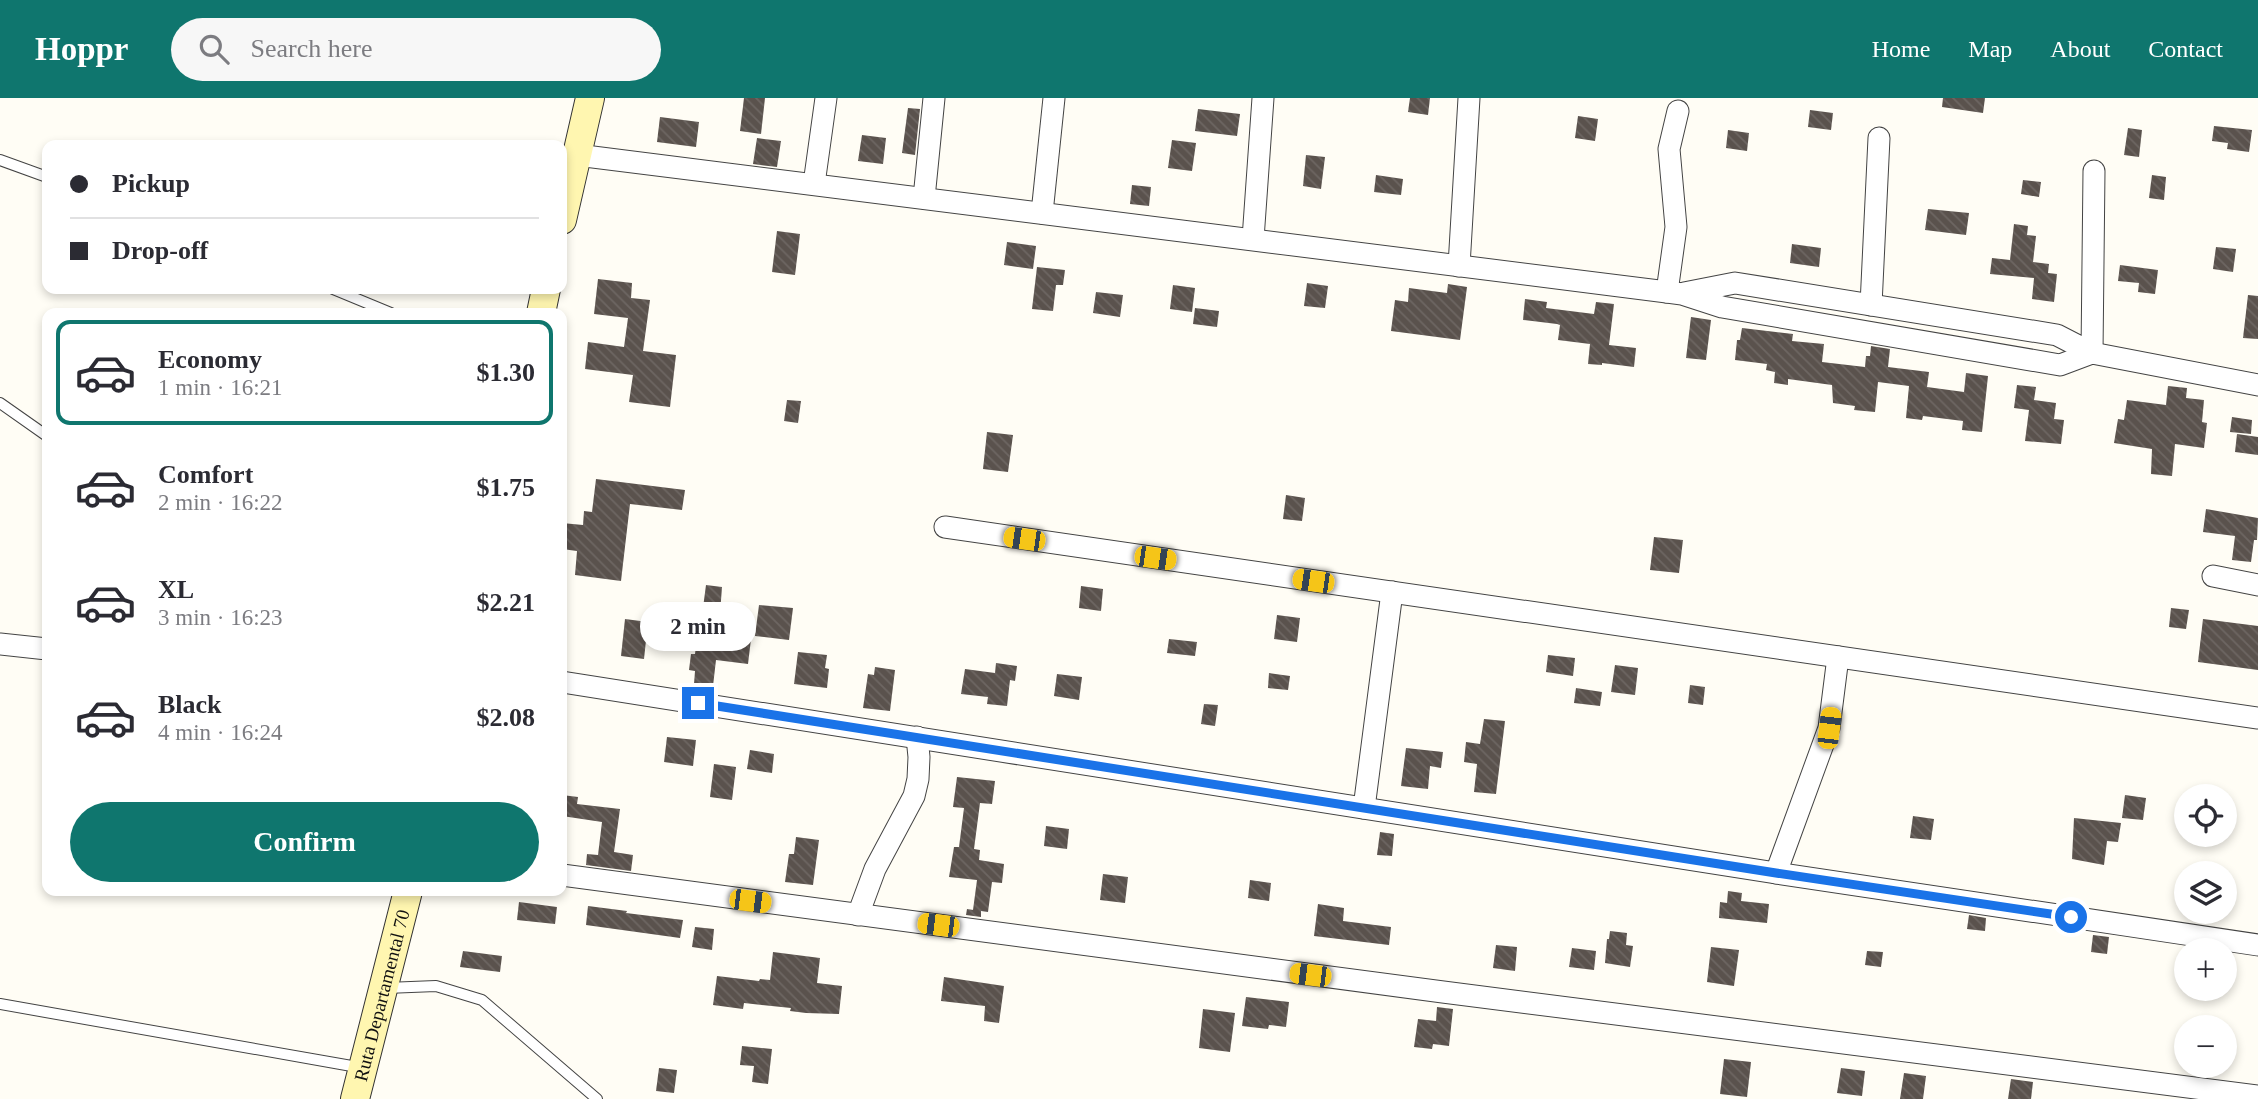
<!DOCTYPE html>
<meta charset="utf-8">
<style>
:root{--surface:#fff;--page:#f7f7f7;--text:#2b2b33;--muted:#7c7c81;--line:#e1e1e2;--accent:#0f766e}
body{margin:0;font-family:"Times New Roman",serif;background:var(--page);color:var(--text);height:100vh;display:flex;flex-direction:column;font-size:26px;white-space:nowrap}
*{box-sizing:border-box;margin:0}
p{font-size:23px;color:var(--muted)}
.icon{flex:none;width:38px;height:38px;fill:none;stroke:currentColor;stroke-width:2;stroke-linecap:round;stroke-linejoin:round}
.map{position:relative;flex:1;overflow:hidden}
.details{position:absolute;left:42px;top:210px;width:525px;height:588px;display:flex;flex-direction:column;background:var(--surface);border-radius:14px;box-shadow:0 4px 10px #0003}
.details>*{flex:none}
.banner{position:absolute;left:42px;top:42px;width:525px;height:154px;border-radius:14px;box-shadow:0 4px 10px #0003;display:grid;align-content:center;height:154px;padding:0 28px;background:var(--surface)}
.controls{position:absolute;left:2174px;top:686px;display:grid;gap:14px}
.controls a{display:grid;place-items:center;width:63px;height:63px;border-radius:50%;background:var(--surface);box-shadow:0 4px 10px #0003;font-size:35px}
.end{position:absolute;width:32px;height:32px;margin:-16px;border:9px solid #1a73e8;background:#fff;box-shadow:0 0 0 4px #fff}
.from{border-radius:50%}
.bubble{position:absolute;height:49px;border-radius:24px;background:var(--surface);box-shadow:0 4px 10px #0003;font-size:23px;font-weight:700;line-height:49px;text-align:center}
.car{position:absolute;width:21px;height:42px;margin:-21px -10px;border-radius:9px;box-shadow:0 0 5px 2px #0007;background:linear-gradient(#f5c518 24%,#345 0 40%,#f5c518 0 76%,#345 0 86%,#f5c518 0)}
.banner b{display:flex;align-items:center;gap:24px;height:66px;font-size:26px}
.banner b+b{border-top:2px solid var(--line)}
.banner i{width:18px;height:18px;background:var(--text)}
ul{padding:12px 0 0;list-style:none}
li{display:flex;align-items:center;gap:21px;height:105px;margin:0 14px 10px;padding:0 14px;border:4px solid transparent;border-radius:14px}
li div{flex:1}
li b{display:block;font-size:26px}
li em{font-style:normal;font-weight:700}
li.active{border-color:var(--accent)}
li>.icon{width:63px;height:63px;stroke-width:1.5}
.action{display:flex;gap:14px;margin-top:auto;padding:14px 28px}
.action a{flex:1;height:80px;border-radius:42px;background:var(--accent);color:#fff;font-size:28px;font-weight:700;line-height:80px;text-align:center}
header{display:flex;align-items:center;gap:42px;box-sizing:border-box;height:98px;padding:0 35px;background:var(--accent);color:#fff}
header strong{font-size:33px}
nav{display:flex;gap:38px;margin-inline-start:auto;font-size:24px}
.search{width:490px;height:63px;background:var(--page);display:flex;align-items:center;gap:18px;box-sizing:border-box;padding:0 24px;border-radius:38px;color:var(--muted);font-size:26px}
.map>svg:first-child{display:block}
.building{fill:url(#building-back-hatch)}
.lines{fill:none;stroke-linecap:round;stroke-linejoin:round}
.service-casing{stroke:#444;stroke-width:12}
.minor-casing{stroke:#444;stroke-width:23}
.secondary-casing{stroke:#333;stroke-width:30}
.service{stroke:#fff;stroke-width:10}
.minor{stroke:#fff;stroke-width:21}
.secondary{stroke:#fff6b0;stroke-width:28}
.route{stroke:#1a73e8;stroke-width:9}
.labels{text-anchor:middle;dominant-baseline:central;stroke-width:7;stroke-linejoin:round;paint-order:stroke}
.street-label{font-size:19px;fill:#111;stroke:#fff}
</style>
<header>
<strong>Hoppr</strong>
<div class="search"><svg class="icon" aria-label="search" viewBox="0 0 24 24"><circle cx="10" cy="10" r="6"/><path d="M15 15l6 6"/></svg>Search here</div>
<nav><a>Home</a><a>Map</a><a>About</a><a>Contact</a></nav>
</header>
<div class="map">
<svg width="2258" height="1001" viewBox="0 0 2258 1001">
<defs>
<pattern id="building-back-hatch" width="6" height="6" patternUnits="userSpaceOnUse" patternTransform="scale(1.75)"><rect width="6" height="6" fill="#5a524d"/><path d="M-1 5l2 2M0 0l6 6M5-1l2 2" fill="none" stroke="#6d6662"/></pattern>
</defs>
<rect width="100%" height="100%" fill="#fffdf5"/>
<!-- building -->
<g class="building">
<polygon points="744,0 765,0 761,36 740,33"/>
<polygon points="1410,0 1430,0 1428,17 1408,14"/>
<polygon points="1943,0 1985,0 1983,15 1942,9"/>
<polygon points="908,10 920,11 915,57 902,55"/>
<polygon points="1198,11 1240,16 1237,38 1195,33"/>
<polygon points="1810,12 1833,15 1831,32 1808,29"/>
<polygon points="1578,18 1598,21 1595,43 1575,40"/>
<polygon points="660,19 699,24 696,49 657,44"/>
<polygon points="2214,28 2252,32 2249,54 2227,51 2228,45 2212,43"/>
<polygon points="2128,30 2142,32 2139,59 2124,57"/>
<polygon points="1728,32 1749,35 1747,53 1726,50"/>
<polygon points="862,37 886,40 883,66 858,63"/>
<polygon points="757,40 781,43 777,69 753,66"/>
<polygon points="1172,42 1196,45 1192,73 1168,70"/>
<polygon points="1306,57 1325,59 1321,91 1303,88"/>
<polygon points="1376,77 1403,81 1401,97 1374,94"/>
<polygon points="2152,77 2166,79 2164,102 2149,100"/>
<polygon points="2023,82 2041,84 2039,99 2021,96"/>
<polygon points="1132,87 1151,89 1149,108 1130,106"/>
<polygon points="1928,111 1969,115 1966,137 1925,132"/>
<polygon points="2014,126 2028,128 2027,137 2036,138 2033,164 2049,166 2048,175 2057,176 2054,204 2032,201 2034,180 1990,176 1992,160 2010,162"/>
<polygon points="777,133 800,136 795,177 772,174"/>
<polygon points="1007,144 1036,148 1033,171 1004,167"/>
<polygon points="1792,146 1821,150 1819,169 1790,165"/>
<polygon points="2216,149 2236,151 2233,174 2213,171"/>
<polygon points="2120,167 2158,172 2155,196 2138,194 2139,185 2118,183"/>
<polygon points="1037,169 1065,172 1063,187 1056,187 1053,213 1032,211"/>
<polygon points="598,181 632,185 631,200 650,202 643,253 676,257 670,309 629,304 633,277 585,271 588,244 624,249 628,220 594,216"/>
<polygon points="1307,185 1328,188 1325,210 1304,208"/>
<polygon points="1448,186 1467,189 1460,242 1391,233 1395,202 1408,204 1409,190 1447,195"/>
<polygon points="1173,187 1195,190 1192,214 1170,211"/>
<polygon points="1096,194 1123,197 1120,219 1093,215"/>
<polygon points="2248,197 2258,198 2258,241 2243,240"/>
<polygon points="1525,201 1547,204 1546,210 1594,216 1596,204 1614,206 1609,247 1636,250 1634,269 1602,265 1602,267 1588,266 1590,246 1558,242 1560,227 1557,226 1523,222"/>
<polygon points="1195,210 1219,213 1217,229 1193,226"/>
<polygon points="1691,219 1711,222 1706,262 1686,260"/>
<polygon points="1742,230 1793,236 1792,243 1824,246 1822,264 1865,269 1866,258 1870,258 1871,248 1890,251 1888,269 1929,274 1927,289 1964,294 1966,275 1988,278 1982,334 1962,332 1963,323 1923,318 1922,322 1906,320 1909,288 1878,284 1875,314 1854,312 1855,308 1833,305 1832,287 1788,281 1788,287 1774,285 1775,274 1766,272 1767,266 1735,262 1737,242 1740,242"/>
<polygon points="2017,287 2036,289 2034,302 2056,305 2054,321 2064,322 2061,346 2025,343 2029,312 2014,310"/>
<polygon points="2168,288 2187,290 2186,300 2204,302 2202,324 2207,325 2204,350 2175,346 2172,378 2151,376 2152,351 2114,345 2118,321 2124,322 2127,302 2166,307"/>
<polygon points="787,302 801,303 798,325 784,323"/>
<polygon points="2232,319 2252,322 2251,336 2230,334"/>
<polygon points="987,334 1013,337 1008,374 983,371"/>
<polygon points="2237,336 2258,339 2258,357 2235,354"/>
<polygon points="596,381 685,392 682,412 630,406 621,483 575,477 577,453 562,451 562,425 583,427 584,413 592,414"/>
<polygon points="1286,397 1305,400 1302,423 1283,421"/>
<polygon points="2206,411 2258,420 2257,442 2254,442 2251,464 2232,462 2235,438 2203,434"/>
<polygon points="1654,439 1683,442 1679,475 1650,472"/>
<polygon points="706,487 722,489 719,529 752,533 748,566 716,562 713,588 694,586 695,573 689,572 691,556 695,556 697,540 699,540"/>
<polygon points="1081,488 1103,491 1101,513 1079,510"/>
<polygon points="759,507 793,510 789,542 755,538"/>
<polygon points="2171,510 2189,512 2186,531 2169,529"/>
<polygon points="1277,517 1300,520 1297,544 1274,541"/>
<polygon points="625,521 648,524 644,561 621,558"/>
<polygon points="2203,521 2258,528 2258,572 2198,564"/>
<polygon points="1169,541 1197,544 1195,558 1167,555"/>
<polygon points="798,554 827,557 825,570 829,571 827,590 794,586"/>
<polygon points="1548,557 1575,560 1573,578 1546,574"/>
<polygon points="996,565 1017,568 1015,583 1010,582 1007,608 987,606 988,599 961,596 965,571 995,575"/>
<polygon points="1615,567 1638,570 1635,597 1611,594"/>
<polygon points="875,569 895,572 890,613 863,610 868,576 874,577"/>
<polygon points="1269,575 1290,578 1288,592 1268,590"/>
<polygon points="1057,576 1082,579 1079,602 1054,598"/>
<polygon points="1690,587 1705,589 1703,607 1688,605"/>
<polygon points="1576,590 1602,594 1600,608 1574,605"/>
<polygon points="1204,606 1218,607 1215,628 1201,626"/>
<polygon points="1484,621 1505,623 1496,696 1474,694 1477,666 1464,664 1466,644 1480,646"/>
<polygon points="667,639 696,642 693,668 664,664"/>
<polygon points="1406,650 1443,654 1441,670 1430,668 1428,691 1401,688"/>
<polygon points="750,652 774,656 772,675 747,671"/>
<polygon points="714,666 736,669 732,702 710,699"/>
<polygon points="957,679 995,683 992,706 980,705 974,751 980,752 979,762 1004,766 1002,785 992,784 988,814 981,813 981,819 966,817 967,811 980,813 973,812 977,782 949,779 954,749 959,749 964,710 953,709"/>
<polygon points="562,697 578,699 577,706 620,711 614,754 633,757 631,773 586,767 587,756 598,757 602,724 562,718"/>
<polygon points="2125,697 2146,700 2143,722 2122,720"/>
<polygon points="1913,718 1934,721 1931,742 1910,740"/>
<polygon points="2074,720 2121,725 2118,744 2107,743 2104,767 2072,761"/>
<polygon points="1046,728 1069,731 1067,751 1044,748"/>
<polygon points="1380,734 1394,736 1392,758 1377,757"/>
<polygon points="796,739 819,742 813,787 785,784 789,756 794,756"/>
<polygon points="1103,776 1128,779 1125,805 1100,802"/>
<polygon points="1250,782 1271,785 1269,803 1248,800"/>
<polygon points="1728,793 1742,795 1741,803 1769,806 1767,825 1719,820 1720,804 1727,805"/>
<polygon points="519,804 557,809 555,826 517,822"/>
<polygon points="1318,806 1344,810 1343,823 1391,829 1389,847 1314,838"/>
<polygon points="588,808 627,813 626,815 683,822 680,840 586,827"/>
<polygon points="1969,817 1986,820 1985,833 1967,831"/>
<polygon points="695,829 714,831 712,852 692,849"/>
<polygon points="1610,833 1627,835 1626,847 1633,848 1630,869 1605,865 1607,841 1609,841"/>
<polygon points="2093,837 2109,839 2107,856 2091,854"/>
<polygon points="1496,847 1517,849 1515,873 1493,870"/>
<polygon points="1711,849 1739,852 1734,888 1707,884"/>
<polygon points="1572,850 1596,853 1594,872 1569,869"/>
<polygon points="463,853 502,858 500,874 460,869"/>
<polygon points="1867,853 1883,854 1881,869 1865,867"/>
<polygon points="773,854 820,860 817,885 842,888 839,916 806,915 790,913 791,910 744,905 743,911 713,907 717,878 759,883 760,881 770,882"/>
<polygon points="944,879 1004,888 999,925 984,923 985,908 941,903"/>
<polygon points="1246,899 1289,904 1286,929 1269,927 1268,931 1242,928"/>
<polygon points="1437,909 1453,911 1449,948 1433,946 1432,951 1414,949 1418,921 1436,923"/>
<polygon points="1203,911 1235,915 1230,954 1199,950"/>
<polygon points="742,948 772,951 768,986 752,984 754,968 740,967"/>
<polygon points="1724,961 1751,964 1747,999 1720,996"/>
<polygon points="659,970 677,972 674,995 656,993"/>
<polygon points="1841,970 1865,973 1862,998 1837,995"/>
<polygon points="1904,975 1926,978 1923,1001 1900,1001"/>
<polygon points="2011,981 2033,984 2031,1001 2008,1001"/>
</g>
<g class="lines">
<!-- service casing -->
<g class="service-casing">
<g id="service">
<polyline points="0,62 47,79"/>
<polyline points="333,191 391,215"/>
<polyline points="0,305 47,338"/>
<polyline points="386,890 436,888 482,902 597,1001"/>
<polyline points="0,906 363,970"/>
</g>
</g>
<!-- minor casing -->
<g class="minor-casing">
<g id="minor">
<polyline points="577,57 1667,194 1682,196 1722,209 2060,267 2092,255 2258,287"/>
<polyline points="814,86 826,0"/>
<polyline points="924,100 934,0"/>
<polyline points="1042,115 1054,0"/>
<polyline points="1253,141 1263,0"/>
<polyline points="1459,168 1469,0"/>
<polyline points="1667,194 1676,129 1669,51 1678,13"/>
<polyline points="1684,195 1735,185 2057,237 2092,255 2094,73"/>
<polyline points="1871,207 1879,40"/>
<polyline points="945,429 2258,620"/>
<polyline points="2213,478 2258,487"/>
<polyline points="0,546 47,551"/>
<polyline points="562,584 1776,775 2258,847"/>
<polyline points="1364,710 1392,494"/>
<polyline points="1776,775 1829,630 1838,559"/>
<polyline points="562,777 1443,894 2258,998"/>
<polyline points="858,817 875,771 914,698 918,681 919,659 917,639"/>
</g>
</g>
<!-- secondary casing -->
<g class="secondary-casing">
<g id="secondary">
<polyline points="562,122 590,0"/>
<polyline points="541,215 546,191"/>
<path id="s1" d="M355,1001L408,793"/>
</g>
</g>
<!-- service -->
<use href="#service" class="service"/>
<!-- minor -->
<use href="#minor" class="minor"/>
<!-- secondary -->
<use href="#secondary" class="secondary"/>
</g>
<g class="lines">
<!-- route -->
<polyline class="route" points="698,605 1776,775 2071,819"/>
</g>
<g class="labels">
<!-- street labels -->
<g class="street-label">
<text stroke="none"><textPath href="#s1" startOffset="107">Ruta Departamental 70</textPath></text>
</g>
</g>
</svg>
<div class="controls">
<a><svg class="icon" aria-label="locate" viewBox="0 0 24 24"><circle cx="12" cy="12" r="6"/><path d="M12 2v4M12 18v4M2 12h4M18 12h4"/></svg></a>
<a><svg class="icon" aria-label="layers" viewBox="0 0 24 24"><path d="M12 4l9 5-9 5-9-5zM3 14l9 5 9-5"/></svg></a>
<a>+</a>
<a>−</a>
</div>
<i class="end from" style="left:2071px;top:819px"></i>
<i class="end" style="left:698px;top:605px"></i>
<div class="bubble" style="left:640px;top:504px;width:116px">2 min</div>
<i class="car" style="left:1024px;top:441px;rotate:278deg"></i>
<i class="car" style="left:1155px;top:460px;rotate:98deg"></i>
<i class="car" style="left:1313px;top:483px;rotate:278deg"></i>
<i class="car" style="left:1829px;top:630px;rotate:7deg"></i>
<i class="car" style="left:750px;top:803px;rotate:97deg"></i>
<i class="car" style="left:938px;top:827px;rotate:277deg"></i>
<i class="car" style="left:1310px;top:877px;rotate:277deg"></i>
<div class="banner">
<b><i class="from"></i>Pickup</b>
<b><i></i>Drop-off</b>
</div>
<section class="details">
<ul>
<li class="active"><svg class="icon" aria-label="car" viewBox="0 0 24 24"><path d="M5 17H2v-5l4-1 3-4h7l3 4 3 1v5h-3M9 17h6M6 11h13"/><circle cx="7" cy="17" r="2"/><circle cx="17" cy="17" r="2"/></svg><div><b>Economy</b><p>1 min · 16:21</p></div><em>$1.30</em></li>
<li><svg class="icon" aria-label="car" viewBox="0 0 24 24"><path d="M5 17H2v-5l4-1 3-4h7l3 4 3 1v5h-3M9 17h6M6 11h13"/><circle cx="7" cy="17" r="2"/><circle cx="17" cy="17" r="2"/></svg><div><b>Comfort</b><p>2 min · 16:22</p></div><em>$1.75</em></li>
<li><svg class="icon" aria-label="car" viewBox="0 0 24 24"><path d="M5 17H2v-5l4-1 3-4h7l3 4 3 1v5h-3M9 17h6M6 11h13"/><circle cx="7" cy="17" r="2"/><circle cx="17" cy="17" r="2"/></svg><div><b>XL</b><p>3 min · 16:23</p></div><em>$2.21</em></li>
<li><svg class="icon" aria-label="car" viewBox="0 0 24 24"><path d="M5 17H2v-5l4-1 3-4h7l3 4 3 1v5h-3M9 17h6M6 11h13"/><circle cx="7" cy="17" r="2"/><circle cx="17" cy="17" r="2"/></svg><div><b>Black</b><p>4 min · 16:24</p></div><em>$2.08</em></li>
</ul>
<div class="action"><a>Confirm</a></div>
</section>
</div>
